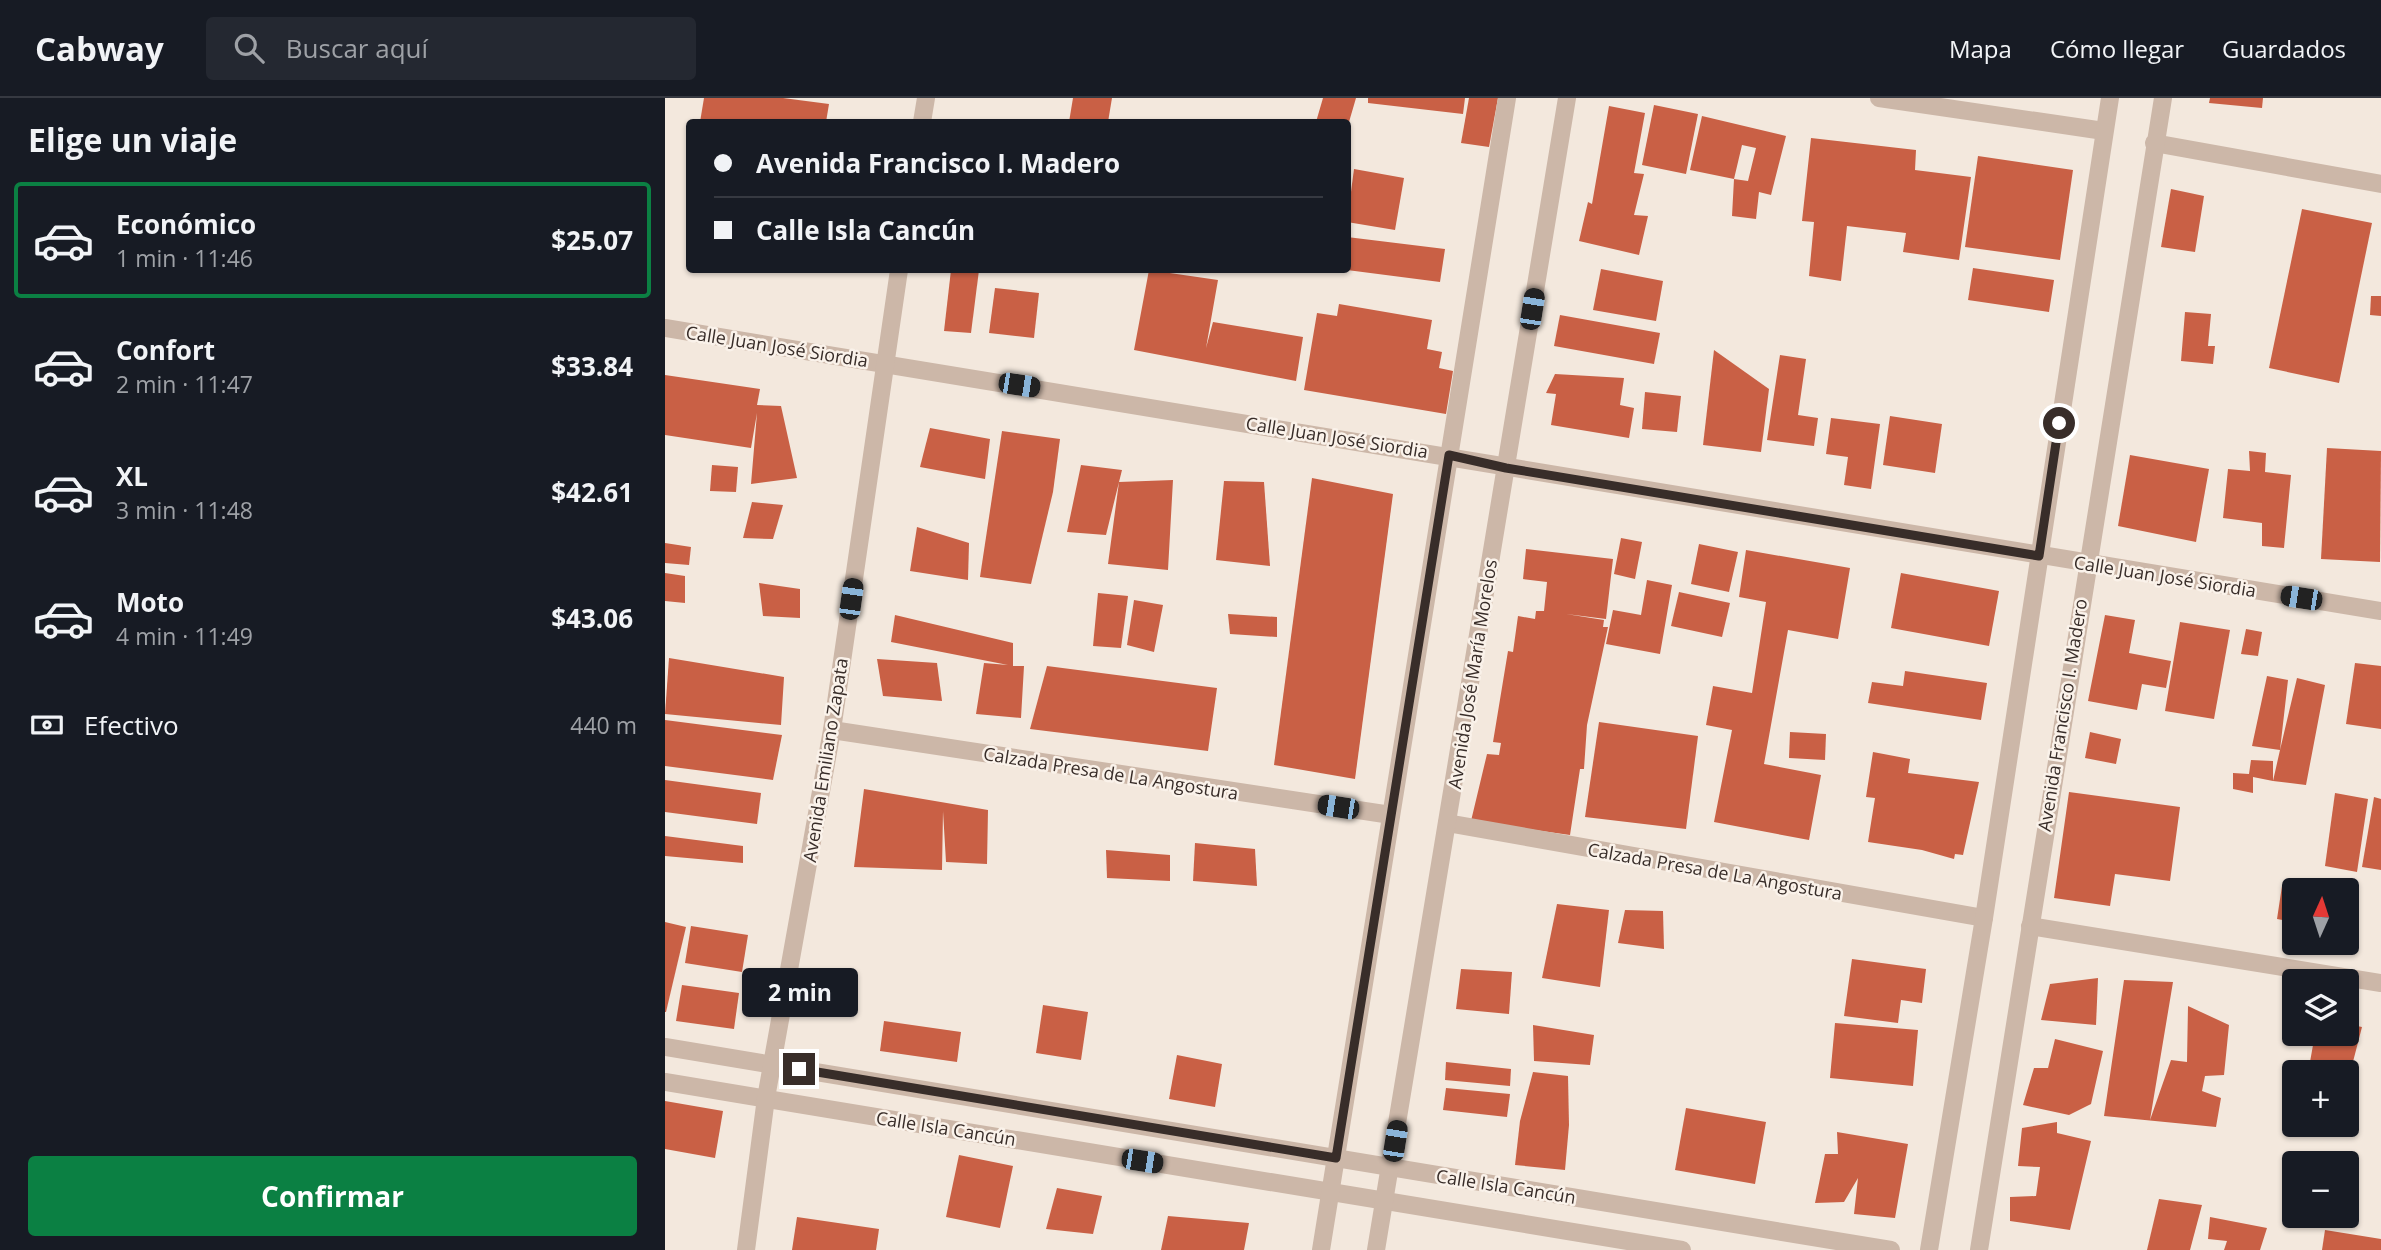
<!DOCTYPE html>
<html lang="es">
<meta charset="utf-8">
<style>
:root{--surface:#171b24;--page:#242831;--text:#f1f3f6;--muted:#9ea1a6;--line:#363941;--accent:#0b8043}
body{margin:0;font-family:"Open Sans",sans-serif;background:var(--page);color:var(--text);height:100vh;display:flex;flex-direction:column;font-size:26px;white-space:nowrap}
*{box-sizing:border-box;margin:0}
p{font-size:23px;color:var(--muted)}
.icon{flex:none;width:38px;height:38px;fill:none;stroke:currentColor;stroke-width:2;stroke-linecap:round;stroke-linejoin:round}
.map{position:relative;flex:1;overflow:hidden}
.details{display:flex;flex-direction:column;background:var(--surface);width:665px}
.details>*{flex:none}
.hud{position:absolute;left:21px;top:21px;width:665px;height:154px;border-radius:7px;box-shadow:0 2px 5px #0004;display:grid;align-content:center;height:154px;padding:0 28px;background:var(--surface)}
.needle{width:46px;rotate:3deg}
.controls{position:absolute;left:1617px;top:780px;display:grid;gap:14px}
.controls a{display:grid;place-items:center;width:77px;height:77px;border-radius:7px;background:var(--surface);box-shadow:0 2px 5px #0004;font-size:35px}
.end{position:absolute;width:32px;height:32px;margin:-16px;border:9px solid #382d29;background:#fff;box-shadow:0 0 0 4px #fff}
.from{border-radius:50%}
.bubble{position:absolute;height:49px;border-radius:7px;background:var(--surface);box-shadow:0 2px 5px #0004;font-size:23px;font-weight:700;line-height:49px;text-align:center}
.car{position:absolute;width:21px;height:42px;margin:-21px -10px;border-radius:9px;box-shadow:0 0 5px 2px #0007;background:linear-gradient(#222 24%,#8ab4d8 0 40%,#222 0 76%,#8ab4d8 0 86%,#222 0)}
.hud b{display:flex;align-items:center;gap:24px;height:66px;font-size:26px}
.hud b+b{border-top:2px solid var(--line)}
.hud i{width:18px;height:18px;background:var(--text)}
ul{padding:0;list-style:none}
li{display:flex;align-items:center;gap:21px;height:116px;margin:0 14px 10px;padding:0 14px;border:4px solid transparent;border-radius:7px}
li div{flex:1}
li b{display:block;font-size:26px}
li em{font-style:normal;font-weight:700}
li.active{border-color:var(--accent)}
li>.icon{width:63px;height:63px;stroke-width:1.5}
h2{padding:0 28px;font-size:32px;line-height:84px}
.pay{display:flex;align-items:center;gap:18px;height:77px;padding:0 28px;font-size:26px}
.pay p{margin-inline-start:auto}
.cta{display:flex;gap:14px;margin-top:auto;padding:14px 28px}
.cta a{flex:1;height:80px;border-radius:7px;background:var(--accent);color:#fff;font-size:28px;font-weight:700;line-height:80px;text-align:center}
header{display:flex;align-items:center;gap:42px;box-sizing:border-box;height:98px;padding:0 35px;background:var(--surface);border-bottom:2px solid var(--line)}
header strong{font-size:33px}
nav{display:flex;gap:38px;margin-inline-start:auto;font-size:24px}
.search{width:490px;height:63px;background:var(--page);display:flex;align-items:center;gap:18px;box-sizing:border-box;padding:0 24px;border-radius:7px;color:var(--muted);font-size:26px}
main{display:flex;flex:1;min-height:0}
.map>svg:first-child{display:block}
.building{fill:#c96045;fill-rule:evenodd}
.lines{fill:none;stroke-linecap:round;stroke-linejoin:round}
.minor{stroke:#ccb7a8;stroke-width:18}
.route{stroke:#382d29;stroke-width:9}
.labels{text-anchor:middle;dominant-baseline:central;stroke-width:5;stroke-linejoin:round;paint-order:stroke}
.street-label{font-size:18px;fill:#382d29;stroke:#faf2ea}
</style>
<header>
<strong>Cabway</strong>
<div class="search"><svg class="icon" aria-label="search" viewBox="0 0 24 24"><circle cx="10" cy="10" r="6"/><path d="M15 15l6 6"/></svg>Buscar aquí</div>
<nav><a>Mapa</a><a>Cómo llegar</a><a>Guardados</a></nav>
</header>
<main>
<section class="details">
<h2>Elige un viaje</h2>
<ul>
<li class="active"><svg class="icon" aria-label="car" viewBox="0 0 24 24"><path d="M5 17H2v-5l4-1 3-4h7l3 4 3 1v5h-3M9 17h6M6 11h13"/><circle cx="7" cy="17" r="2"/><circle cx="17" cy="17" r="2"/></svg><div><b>Económico</b><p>1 min · 11:46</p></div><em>$25.07</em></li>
<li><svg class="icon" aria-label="car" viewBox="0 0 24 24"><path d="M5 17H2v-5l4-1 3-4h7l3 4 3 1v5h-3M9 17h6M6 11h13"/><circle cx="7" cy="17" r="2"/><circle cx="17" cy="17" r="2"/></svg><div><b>Confort</b><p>2 min · 11:47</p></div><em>$33.84</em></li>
<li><svg class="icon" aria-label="car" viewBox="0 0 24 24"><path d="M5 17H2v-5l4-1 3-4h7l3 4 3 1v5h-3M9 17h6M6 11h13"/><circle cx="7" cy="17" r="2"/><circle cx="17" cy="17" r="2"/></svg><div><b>XL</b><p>3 min · 11:48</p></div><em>$42.61</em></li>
<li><svg class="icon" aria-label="car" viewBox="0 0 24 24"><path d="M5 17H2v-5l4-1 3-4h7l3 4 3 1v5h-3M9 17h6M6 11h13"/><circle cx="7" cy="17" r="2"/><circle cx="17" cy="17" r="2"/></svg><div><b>Moto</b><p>4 min · 11:49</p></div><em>$43.06</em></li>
</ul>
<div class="pay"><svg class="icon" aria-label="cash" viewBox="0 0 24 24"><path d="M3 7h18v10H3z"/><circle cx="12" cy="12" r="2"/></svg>Efectivo<p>440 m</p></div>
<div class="cta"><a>Confirmar</a></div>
</section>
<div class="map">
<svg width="1716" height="1152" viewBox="0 0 1716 1152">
<rect width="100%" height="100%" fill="#f3e8dd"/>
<!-- building -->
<g class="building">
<polygon points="39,0 118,0 164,6 161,24 35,24"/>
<polygon points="408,0 447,0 443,24 404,24"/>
<polygon points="658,0 691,0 684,24 651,24"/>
<polygon points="703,0 800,0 798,16 703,5"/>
<polygon points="804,0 833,0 824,49 796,45"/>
<polygon points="1545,0 1598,0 1597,10 1544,5"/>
<polygon points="989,7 1033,16 1021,76 977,67"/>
<polygon points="944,8 980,15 969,75 979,76 969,117 983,118 974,157 914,143 923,104 927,106"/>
<path d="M1037,18L1121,38L1106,97L1094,94L1091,121L1067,118L1069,81L1025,72ZM1077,47L1091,50L1083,83L1069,81Z"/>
<polygon points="1146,40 1251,52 1250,72 1306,79 1294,162 1238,154 1241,135 1182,128 1176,183 1144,178 1149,124 1137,123"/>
<polygon points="1313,58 1408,72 1395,162 1300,149"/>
<polygon points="689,71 739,80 730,132 682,124"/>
<polygon points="1506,91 1539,98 1530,154 1496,149"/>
<polygon points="1637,111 1707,125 1674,285 1604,270"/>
<polygon points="682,139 780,151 775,184 682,172"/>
<polygon points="1308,170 1389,182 1384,214 1303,202"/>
<polygon points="936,171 998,183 991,223 928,212"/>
<polygon points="286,172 314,172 306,235 279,233"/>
<polygon points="484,172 553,182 541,250 548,224 638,239 631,283 469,252"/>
<polygon points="330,190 374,195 369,240 324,235"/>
<polygon points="1706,198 1716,198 1716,218 1705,217"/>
<polygon points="674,206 767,222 762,251 777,254 774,270 788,273 781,316 639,292 652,215 672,218"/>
<polygon points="1520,214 1546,216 1543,248 1550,248 1548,266 1516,263"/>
<polygon points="895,217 995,235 989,266 889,248"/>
<polygon points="1049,252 1104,291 1096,354 1038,347"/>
<polygon points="1115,257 1141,261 1133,317 1153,320 1149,348 1102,342"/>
<polygon points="890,276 959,280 955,307 969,310 964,340 886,327 891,296 881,295"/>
<polygon points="0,277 95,291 92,307 116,308 132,380 86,386 92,315 86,350 0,337"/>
<polygon points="980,294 1016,298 1012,334 977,331"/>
<polygon points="1225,318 1277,326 1270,375 1218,367"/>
<polygon points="1166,320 1215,326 1206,391 1179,387 1183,359 1161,356"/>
<polygon points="265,330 325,341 320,381 255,369"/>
<polygon points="337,333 395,341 388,394 366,486 315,479"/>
<polygon points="1662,350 1716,353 1715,464 1656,461"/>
<polygon points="1584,353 1601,355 1600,374 1626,377 1619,450 1597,448 1597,425 1558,420 1563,371 1585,373"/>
<polygon points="1465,357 1544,371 1531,444 1453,428"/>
<polygon points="47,367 73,369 71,394 45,393"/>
<polygon points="416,367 457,372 454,384 508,382 503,472 443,466 454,384 441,437 402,434"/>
<polygon points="647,380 728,396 690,681 609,667"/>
<polygon points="559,383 599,384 605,468 551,462"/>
<polygon points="87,404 118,407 108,441 78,440"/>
<polygon points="252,429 304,445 303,482 245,473"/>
<polygon points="956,440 977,444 970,481 949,476"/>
<polygon points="0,445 26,449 24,467 0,465"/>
<polygon points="1034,446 1073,454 1064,494 1026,486"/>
<polygon points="861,451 948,461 941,521 901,516 939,522 938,529 943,529 922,627 919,671 915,671 905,737 806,723 822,656 834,657 836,645 828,644 843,553 848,554 853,518 870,521 871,513 879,513 882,484 858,481"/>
<polygon points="1081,452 1185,470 1173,541 1123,532 1099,666 1156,677 1144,742 1049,724 1067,632 1041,627 1048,588 1087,595 1101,504 1074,499"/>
<polygon points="0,475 20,478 20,505 0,503"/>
<polygon points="1236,475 1334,493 1324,548 1226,530"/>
<polygon points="982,482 1007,487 995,556 941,546 948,512 976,517"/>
<polygon points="94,485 135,491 135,520 98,518"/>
<polygon points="1014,494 1065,505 1057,539 1006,528"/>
<polygon points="433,495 463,498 456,550 428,548"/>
<polygon points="469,502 498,507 489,554 462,547"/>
<polygon points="563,516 612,519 612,539 565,536"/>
<polygon points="230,517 348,545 348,568 359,568 356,620 311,616 319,565 343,567 226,544"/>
<polygon points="1440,517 1470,522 1464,555 1506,563 1501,590 1477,586 1472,612 1423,603"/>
<polygon points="1515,524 1565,532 1549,621 1500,613"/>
<polygon points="1581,531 1597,534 1593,558 1576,556"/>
<polygon points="4,560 119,579 116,627 0,616"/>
<polygon points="212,561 272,565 277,603 218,598"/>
<polygon points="1690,565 1716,568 1716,631 1681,626"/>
<polygon points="382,568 552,590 543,653 365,631"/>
<polygon points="1240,573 1322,585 1316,622 1203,605 1207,584 1238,588"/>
<polygon points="1602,578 1623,582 1615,652 1632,580 1660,587 1641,687 1608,683 1615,652 1587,648"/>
<polygon points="0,622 117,637 108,682 0,668"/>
<polygon points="934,624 1033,638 1021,731 920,719"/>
<polygon points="1125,634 1161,636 1160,662 1124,660"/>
<polygon points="1425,634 1456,641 1451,666 1420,660"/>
<polygon points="1208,654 1245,661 1243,675 1314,684 1298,757 1290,756 1289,761 1257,752 1203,744 1210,700 1201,699"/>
<polygon points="1586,662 1608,663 1608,683 1588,679 1588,695 1568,691 1568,675 1584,676"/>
<polygon points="0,682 96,695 92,726 0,714"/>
<polygon points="199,691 323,712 322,766 281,764 278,713 277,772 189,769"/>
<polygon points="1404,694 1515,709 1505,783 1450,776 1445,808 1389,800"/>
<polygon points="1670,695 1703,701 1692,774 1660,768"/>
<polygon points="1709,699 1716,701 1716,772 1697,769"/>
<polygon points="0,738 78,748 78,765 0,758"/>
<polygon points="530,745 590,751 592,788 528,783"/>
<polygon points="441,752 505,757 505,783 442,780"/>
<polygon points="1617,788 1640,791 1629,793 1629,824 1612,821"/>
<polygon points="892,806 944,812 935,889 877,880"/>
<polygon points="960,812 998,813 999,851 953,845"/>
<polygon points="0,824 21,829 1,914 0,914"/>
<polygon points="26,828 83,837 77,874 20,865"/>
<polygon points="1187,861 1261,871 1257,905 1236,902 1233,925 1179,918"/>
<polygon points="796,871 847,874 844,916 791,911"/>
<polygon points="1433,880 1431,927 1376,922 1385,886"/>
<polygon points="1459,882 1508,884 1485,1022 1506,962 1522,964 1523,908 1564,927 1559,977 1540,978 1537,993 1556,1000 1551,1029 1439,1018"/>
<polygon points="17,887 74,895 69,931 11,923"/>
<polygon points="378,907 423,914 416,962 371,955"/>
<polygon points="219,923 296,934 292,964 215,953"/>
<polygon points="1170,925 1253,932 1248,988 1165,980"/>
<polygon points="1682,926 1697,929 1683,983 1682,975 1643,975 1650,936 1682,936"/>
<polygon points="868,927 929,937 925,967 869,963"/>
<polygon points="1390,941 1438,953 1426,1006 1404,1017 1358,1007 1369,970 1383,970"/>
<polygon points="512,957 557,966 550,1009 504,1001"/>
<polygon points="781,964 846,971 845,988 780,982"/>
<polygon points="868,974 903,978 904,1027 900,1072 850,1067 855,1023"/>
<polygon points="781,990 845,996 842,1019 778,1012"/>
<polygon points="0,1003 58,1013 50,1060 0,1051"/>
<polygon points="1021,1010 1101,1024 1090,1086 1010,1072"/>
<polygon points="1392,1024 1392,1035 1426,1043 1405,1132 1345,1123 1345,1099 1371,1098 1375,1069 1353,1068 1357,1030"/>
<polygon points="1172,1034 1243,1046 1230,1120 1189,1116 1193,1080 1179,1104 1150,1105 1160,1056 1173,1056"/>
<polygon points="294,1057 348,1068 335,1130 281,1119"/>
<polygon points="392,1090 437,1098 428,1136 381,1131"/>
<polygon points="1494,1101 1537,1107 1525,1152 1482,1152"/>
<polygon points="503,1118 584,1125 579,1152 496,1152"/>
<polygon points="132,1119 214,1131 211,1152 127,1152"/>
<polygon points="1545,1119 1602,1130 1595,1152 1559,1152 1562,1143 1543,1141"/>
<polygon points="1660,1132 1716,1141 1716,1152 1657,1152"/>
</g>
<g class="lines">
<!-- minor -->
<g class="minor">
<polyline points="1214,0 1439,33"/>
<polyline points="257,24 261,0"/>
<polyline points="1489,45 1716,86"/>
<polyline points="0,230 1716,513"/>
<polyline points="167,632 726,717"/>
<polyline points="782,725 1319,820"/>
<polyline points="1365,828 1716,885"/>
<polyline points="0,949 1226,1152"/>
<polyline points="0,984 1017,1152"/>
<polyline points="81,1152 101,1000 167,632 234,172"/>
<polyline points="656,1152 842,0"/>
<polyline points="711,1152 902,0"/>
<polyline points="1264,1152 1319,820 1445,0"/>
<polyline points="1314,1152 1498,0"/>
</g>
</g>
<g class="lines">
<!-- route -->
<polyline class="route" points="134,971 671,1060 784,357 841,370 1374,458 1394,325"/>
</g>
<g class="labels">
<!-- street labels -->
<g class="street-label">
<text transform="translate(112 248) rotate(9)">Calle Juan José Siordia</text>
<text transform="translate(672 339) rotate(9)">Calle Juan José Siordia</text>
<text transform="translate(1500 478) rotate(9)">Calle Juan José Siordia</text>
<text transform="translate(807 576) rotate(-81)">Avenida José María Morelos</text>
<text transform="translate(1397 617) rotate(-81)">Avenida Francisco I. Madero</text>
<text transform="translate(160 662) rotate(-81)">Avenida Emiliano Zapata</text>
<text transform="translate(446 675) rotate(9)">Calzada Presa de La Angostura</text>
<text transform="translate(1050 773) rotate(10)">Calzada Presa de La Angostura</text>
<text transform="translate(281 1030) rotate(9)">Calle Isla Cancún</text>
<text transform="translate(841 1088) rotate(9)">Calle Isla Cancún</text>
</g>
</g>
</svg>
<div class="controls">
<a><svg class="needle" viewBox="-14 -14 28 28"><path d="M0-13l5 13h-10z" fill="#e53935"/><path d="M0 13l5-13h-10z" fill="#9ea1a6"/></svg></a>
<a><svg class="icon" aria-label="layers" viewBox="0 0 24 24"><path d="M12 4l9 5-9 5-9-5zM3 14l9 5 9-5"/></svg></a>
<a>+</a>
<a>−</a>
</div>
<i class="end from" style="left:1394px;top:325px"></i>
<i class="end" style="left:134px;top:971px"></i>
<div class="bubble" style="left:77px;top:870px;width:116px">2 min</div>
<i class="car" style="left:867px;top:211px;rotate:9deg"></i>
<i class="car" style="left:354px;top:287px;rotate:99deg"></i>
<i class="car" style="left:1636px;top:500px;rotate:279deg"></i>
<i class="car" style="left:186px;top:501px;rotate:8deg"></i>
<i class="car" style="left:673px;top:709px;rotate:279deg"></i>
<i class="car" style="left:730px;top:1043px;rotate:9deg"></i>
<i class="car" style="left:477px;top:1063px;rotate:99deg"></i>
<div class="hud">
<b><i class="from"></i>Avenida Francisco I. Madero</b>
<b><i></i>Calle Isla Cancún</b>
</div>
</div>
</main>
